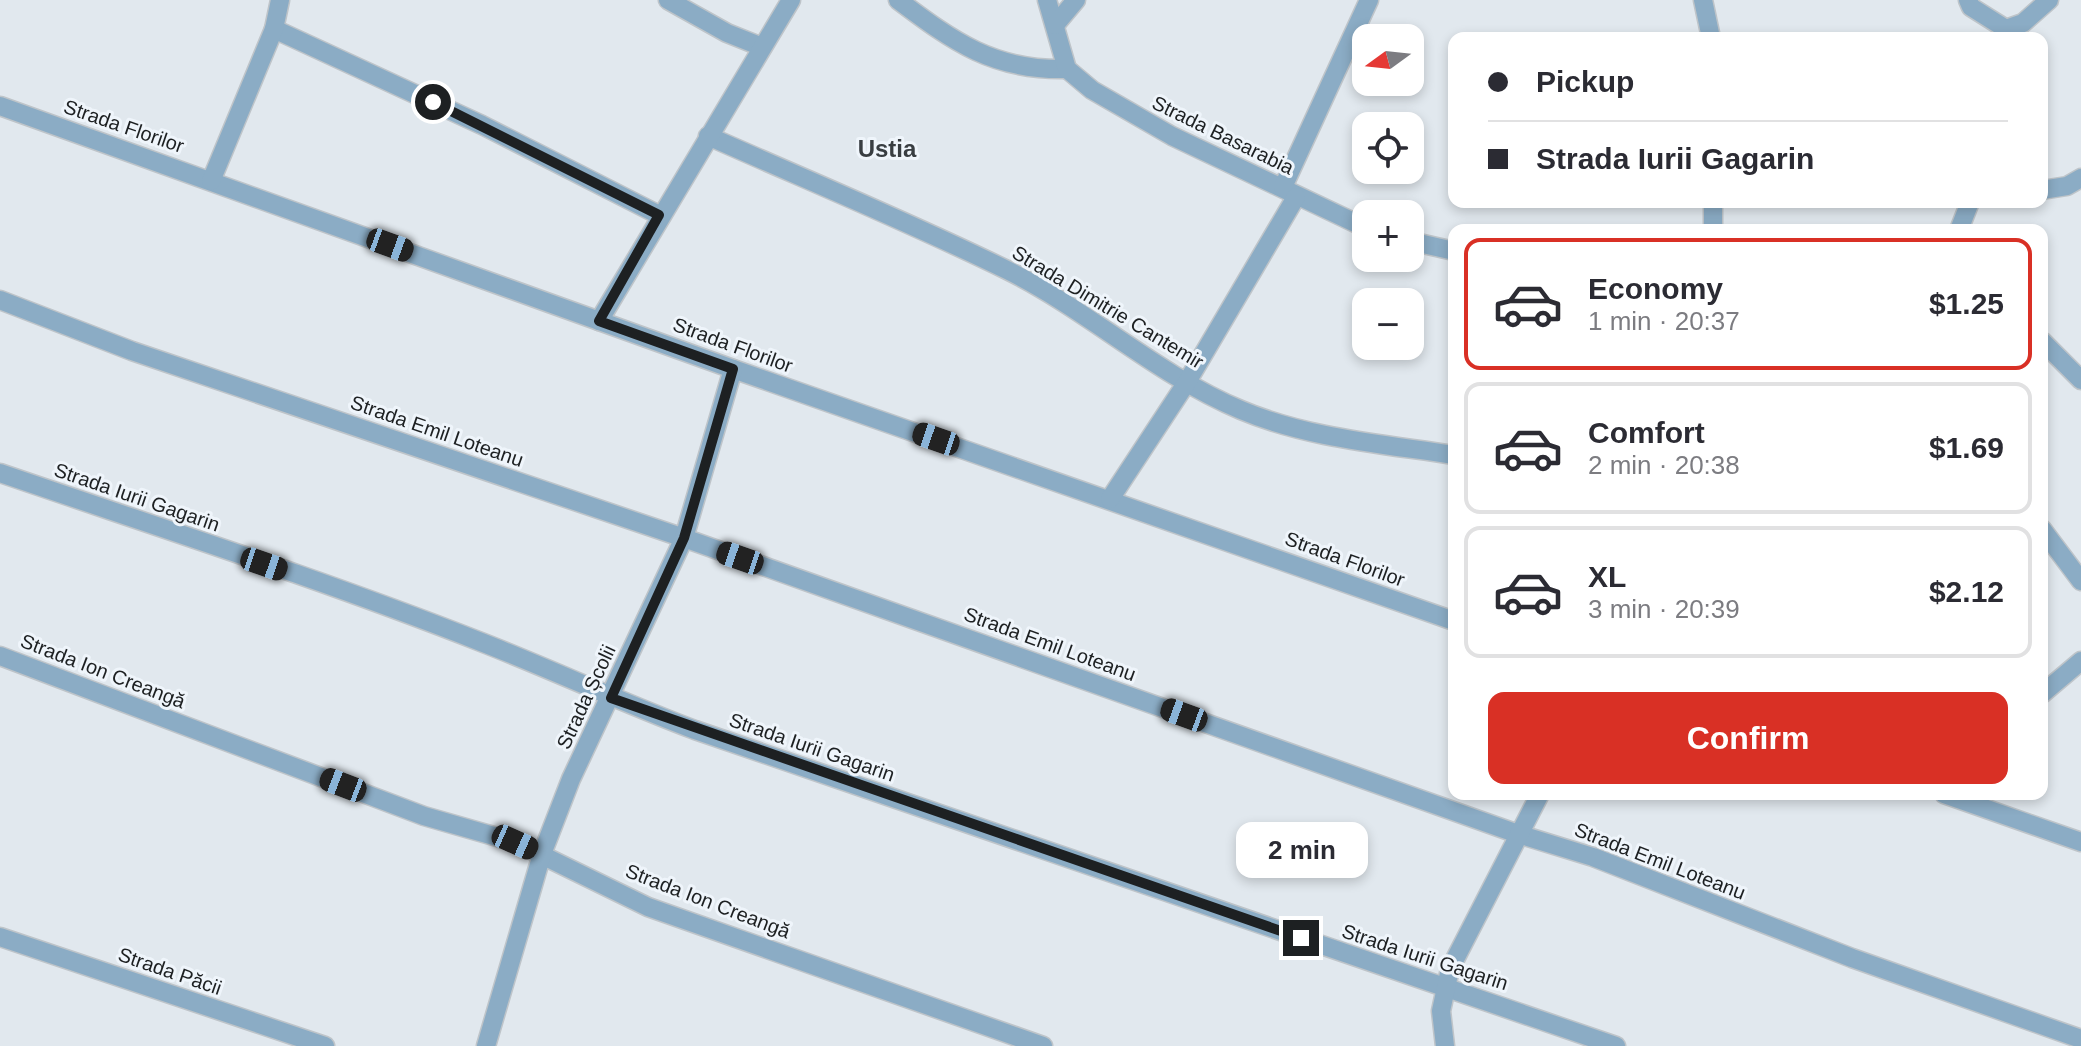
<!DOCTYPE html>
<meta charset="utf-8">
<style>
:root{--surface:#fff;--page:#f7f7f7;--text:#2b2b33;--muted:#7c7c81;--line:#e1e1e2;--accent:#d93025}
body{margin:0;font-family:Helvetica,sans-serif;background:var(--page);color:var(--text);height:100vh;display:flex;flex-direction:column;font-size:30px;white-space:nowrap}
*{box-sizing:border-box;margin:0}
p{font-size:26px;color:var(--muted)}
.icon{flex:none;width:44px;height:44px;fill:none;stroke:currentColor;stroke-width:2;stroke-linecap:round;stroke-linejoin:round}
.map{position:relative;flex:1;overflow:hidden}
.panel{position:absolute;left:1448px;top:224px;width:600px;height:576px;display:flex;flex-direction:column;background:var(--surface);border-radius:16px;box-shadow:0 4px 12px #0003}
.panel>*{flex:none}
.hud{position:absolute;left:1448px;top:32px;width:600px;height:176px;border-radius:16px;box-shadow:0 4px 12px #0003;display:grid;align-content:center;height:176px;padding:0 40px;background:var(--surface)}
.needle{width:52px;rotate:255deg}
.fabs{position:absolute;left:1352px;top:24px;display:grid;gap:16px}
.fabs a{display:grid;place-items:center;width:72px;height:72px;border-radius:16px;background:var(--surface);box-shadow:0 4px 12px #0003;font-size:40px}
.end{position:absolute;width:36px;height:36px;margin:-18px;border:10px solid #1d2022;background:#fff;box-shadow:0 0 0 4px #fff}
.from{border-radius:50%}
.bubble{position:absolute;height:56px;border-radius:16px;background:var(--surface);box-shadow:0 4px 12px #0003;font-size:26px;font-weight:800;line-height:56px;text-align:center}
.car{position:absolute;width:24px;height:48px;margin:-24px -12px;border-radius:10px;box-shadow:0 0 6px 2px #0007;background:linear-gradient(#222 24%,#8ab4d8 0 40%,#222 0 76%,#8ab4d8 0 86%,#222 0)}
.hud b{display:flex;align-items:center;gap:28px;height:76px;font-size:30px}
.hud b+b{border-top:2px solid var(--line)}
.hud i{width:20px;height:20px;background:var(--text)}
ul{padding:14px 0 0;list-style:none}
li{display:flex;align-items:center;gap:24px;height:132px;margin:0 16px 12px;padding:0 24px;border:4px solid var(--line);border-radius:16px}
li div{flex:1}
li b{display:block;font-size:30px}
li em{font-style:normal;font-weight:800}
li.on{border-color:var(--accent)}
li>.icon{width:72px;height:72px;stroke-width:1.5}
.button{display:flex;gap:16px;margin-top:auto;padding:16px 40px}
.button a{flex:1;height:92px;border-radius:16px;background:var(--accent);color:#fff;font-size:32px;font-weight:800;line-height:92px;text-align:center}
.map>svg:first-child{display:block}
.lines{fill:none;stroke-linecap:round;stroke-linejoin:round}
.street-casing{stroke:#bec4c9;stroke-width:21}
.street{stroke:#8bacc5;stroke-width:18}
.route{stroke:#1d2022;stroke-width:10}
.labels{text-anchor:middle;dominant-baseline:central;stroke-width:6;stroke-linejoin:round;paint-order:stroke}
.street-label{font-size:20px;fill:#1d2022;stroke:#eff5fb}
.quarter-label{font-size:24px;font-weight:bold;fill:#393e42;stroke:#eff5fb}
</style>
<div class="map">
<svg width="2081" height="1046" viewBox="0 0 2081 1046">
<rect width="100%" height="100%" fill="#e1e8ee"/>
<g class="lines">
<!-- street casing -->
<g class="street-casing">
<g id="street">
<polyline points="668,0 727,33 762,47"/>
<path d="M898,0C954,42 994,71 1067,69"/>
<polyline points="1047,0 1067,69 1092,90 1172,136 1366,228"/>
<polyline points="1703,0 1711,38"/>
<polyline points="1968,0 1971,7 2006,29 2023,23 2049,0"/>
<polyline points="1055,25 1076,0"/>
<polyline points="274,29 482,125 659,215"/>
<polyline points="0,106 733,369 1454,621"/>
<path d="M708,136C807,180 909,222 1007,270C1088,310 1157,375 1241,410C1307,438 1383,444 1454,455"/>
<polyline points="211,181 274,29 280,0"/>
<polyline points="1283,187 1369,0"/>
<polyline points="2042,190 2067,186 2081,178"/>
<polyline points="1713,230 1713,202"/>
<polyline points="1959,230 1970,202"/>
<polyline points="1410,241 1454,251"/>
<polyline points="0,300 132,351 684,538 1518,834 1593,857 1852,958 2081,1039"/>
<polyline points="599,321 791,0"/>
<polyline points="2042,341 2081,380"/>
<path d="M0,473C161,528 323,580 481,642C553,670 623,703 695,730L1616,1046"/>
<polyline points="1110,499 1187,382 1296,197"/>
<polyline points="2042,529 2081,581"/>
<polyline points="0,656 424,816 515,842 648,907 1043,1046"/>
<polyline points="2042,694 2081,661"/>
<polyline points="1944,794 2081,842"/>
<polyline points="0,937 325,1046"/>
<polyline points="486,1046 542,854 571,779 684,538 733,369"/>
<polyline points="1445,1046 1441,1011 1450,969 1540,794"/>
</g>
</g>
<!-- street -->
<use href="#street" class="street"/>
</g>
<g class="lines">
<!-- route -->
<polyline class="route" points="433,102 659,215 599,321 733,369 684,538 611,698 1301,938"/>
</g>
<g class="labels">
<!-- street labels -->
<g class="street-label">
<text transform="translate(124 126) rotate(19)">Strada Florilor</text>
<text transform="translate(1223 135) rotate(26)">Strada Basarabia</text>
<text transform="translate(1108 307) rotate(31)">Strada Dimitrie Cantemir</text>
<text transform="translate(733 345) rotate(20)">Strada Florilor</text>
<text transform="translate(437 431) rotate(19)">Strada Emil Loteanu</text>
<text transform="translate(137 497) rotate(19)">Strada Iurii Gagarin</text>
<text transform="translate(1345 559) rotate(20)">Strada Florilor</text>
<text transform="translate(1050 644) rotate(20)">Strada Emil Loteanu</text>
<text transform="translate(103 671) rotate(21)">Strada Ion Creangă</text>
<text transform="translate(586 697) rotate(-65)">Strada Școlii</text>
<text transform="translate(812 747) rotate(19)">Strada Iurii Gagarin</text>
<text transform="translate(1660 861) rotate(21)">Strada Emil Loteanu</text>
<text transform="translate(708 901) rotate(21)">Strada Ion Creangă</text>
<text transform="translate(1425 957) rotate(18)">Strada Iurii Gagarin</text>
<text transform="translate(170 971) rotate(19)">Strada Păcii</text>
</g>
<!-- quarter labels -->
<g class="quarter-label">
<text x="887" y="148">Ustia</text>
</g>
</g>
</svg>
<div class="fabs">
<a><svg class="needle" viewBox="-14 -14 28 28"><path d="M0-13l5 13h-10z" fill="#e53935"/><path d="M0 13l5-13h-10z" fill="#7c7c81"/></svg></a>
<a><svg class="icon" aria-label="locate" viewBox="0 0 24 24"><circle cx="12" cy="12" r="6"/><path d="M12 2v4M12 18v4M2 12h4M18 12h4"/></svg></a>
<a>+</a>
<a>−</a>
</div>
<i class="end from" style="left:433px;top:102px"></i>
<i class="end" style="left:1301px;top:938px"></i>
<div class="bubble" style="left:1236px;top:822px;width:132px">2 min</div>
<i class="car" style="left:390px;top:245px;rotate:110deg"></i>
<i class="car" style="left:936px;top:439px;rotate:289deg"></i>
<i class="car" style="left:740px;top:558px;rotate:289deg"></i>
<i class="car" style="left:264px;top:564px;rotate:109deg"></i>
<i class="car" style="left:1184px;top:715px;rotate:290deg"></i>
<i class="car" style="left:343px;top:785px;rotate:291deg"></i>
<i class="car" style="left:515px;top:842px;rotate:114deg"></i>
<div class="hud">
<b><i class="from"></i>Pickup</b>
<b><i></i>Strada Iurii Gagarin</b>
</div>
<section class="panel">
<ul>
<li class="on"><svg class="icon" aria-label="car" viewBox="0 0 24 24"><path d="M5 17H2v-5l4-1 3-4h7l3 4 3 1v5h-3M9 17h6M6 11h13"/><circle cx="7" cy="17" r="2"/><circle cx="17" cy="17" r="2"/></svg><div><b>Economy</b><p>1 min · 20:37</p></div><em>$1.25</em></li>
<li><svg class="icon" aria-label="car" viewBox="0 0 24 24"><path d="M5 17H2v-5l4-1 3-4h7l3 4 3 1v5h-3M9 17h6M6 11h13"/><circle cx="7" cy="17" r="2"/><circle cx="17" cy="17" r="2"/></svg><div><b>Comfort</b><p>2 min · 20:38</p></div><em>$1.69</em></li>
<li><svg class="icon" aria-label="car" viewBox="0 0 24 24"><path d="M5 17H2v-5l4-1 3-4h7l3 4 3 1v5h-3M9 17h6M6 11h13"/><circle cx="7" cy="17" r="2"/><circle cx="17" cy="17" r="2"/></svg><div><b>XL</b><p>3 min · 20:39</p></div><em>$2.12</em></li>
</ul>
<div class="button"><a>Confirm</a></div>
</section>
</div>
